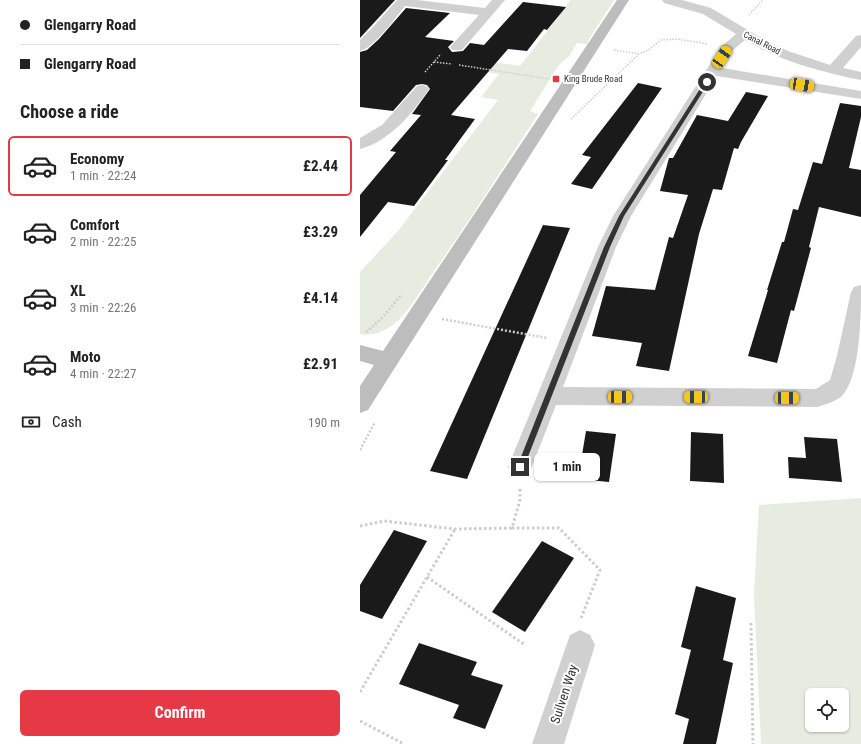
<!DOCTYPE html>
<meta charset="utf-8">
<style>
:root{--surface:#fff;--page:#f2f2f2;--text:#222;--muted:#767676;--line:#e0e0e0;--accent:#e63946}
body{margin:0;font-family:"Roboto Condensed",sans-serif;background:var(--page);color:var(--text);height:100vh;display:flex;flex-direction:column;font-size:15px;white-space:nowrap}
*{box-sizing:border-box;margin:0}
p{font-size:13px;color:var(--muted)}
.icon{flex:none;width:22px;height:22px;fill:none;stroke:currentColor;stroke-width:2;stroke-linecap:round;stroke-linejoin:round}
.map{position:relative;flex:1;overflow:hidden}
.side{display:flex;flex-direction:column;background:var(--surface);width:360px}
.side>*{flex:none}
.hud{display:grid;align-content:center;height:88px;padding:0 20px;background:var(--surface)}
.tools{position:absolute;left:445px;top:688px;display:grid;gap:8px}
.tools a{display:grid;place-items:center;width:44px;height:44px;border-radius:6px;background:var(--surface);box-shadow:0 1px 3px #0004;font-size:20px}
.end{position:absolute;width:18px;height:18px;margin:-9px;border:5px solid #333;background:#fff;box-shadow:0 0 0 2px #fff}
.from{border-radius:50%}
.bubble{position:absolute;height:28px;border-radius:6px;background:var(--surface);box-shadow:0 1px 3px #0004;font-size:13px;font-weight:700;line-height:28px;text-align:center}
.car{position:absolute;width:12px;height:24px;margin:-12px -6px;border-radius:5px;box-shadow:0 0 3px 1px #0007;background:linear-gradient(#f5c518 24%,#345 0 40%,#f5c518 0 76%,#345 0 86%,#f5c518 0)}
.hud b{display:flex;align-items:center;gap:14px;height:38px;font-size:15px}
.hud b+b{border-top:1px solid var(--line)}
.hud i{width:10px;height:10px;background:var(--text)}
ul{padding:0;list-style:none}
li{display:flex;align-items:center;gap:12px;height:60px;margin:0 8px 6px;padding:0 12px;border:2px solid transparent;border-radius:6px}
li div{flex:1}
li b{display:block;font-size:15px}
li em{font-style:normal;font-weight:700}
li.active{border-color:var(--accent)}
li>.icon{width:36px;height:36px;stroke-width:1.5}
h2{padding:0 20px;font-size:18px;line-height:48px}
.pay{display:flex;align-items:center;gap:10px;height:44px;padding:0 20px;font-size:15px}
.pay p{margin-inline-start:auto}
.primary-button{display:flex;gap:8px;margin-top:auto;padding:8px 20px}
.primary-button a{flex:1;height:46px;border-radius:6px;background:var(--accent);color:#fff;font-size:16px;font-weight:700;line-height:46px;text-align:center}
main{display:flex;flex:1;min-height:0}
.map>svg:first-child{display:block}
.green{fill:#e6ecdf;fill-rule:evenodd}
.building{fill:#1a1a1a}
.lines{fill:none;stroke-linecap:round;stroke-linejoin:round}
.path-far2{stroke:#cdcdcd;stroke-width:1.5;stroke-dasharray:1.5 1.5;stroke-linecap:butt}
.path-far1{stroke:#cdcdcd;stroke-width:2.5;stroke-dasharray:2 2;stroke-linecap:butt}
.path{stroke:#cdcdcd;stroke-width:3;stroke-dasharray:2.5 2.5;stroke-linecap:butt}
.street{fill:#d0d0d0;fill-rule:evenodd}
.secondary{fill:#bdbdbd;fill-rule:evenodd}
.route{fill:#333}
.poi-dot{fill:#e63946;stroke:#fff;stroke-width:1.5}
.labels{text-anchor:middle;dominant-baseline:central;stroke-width:4;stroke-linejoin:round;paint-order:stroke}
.far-street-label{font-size:9px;fill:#333;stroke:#fff}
.far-poi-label{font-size:9px;fill:#333;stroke:#fff;text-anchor:start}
.near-street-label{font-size:13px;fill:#333;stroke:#fff}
</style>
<main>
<section class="side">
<div class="hud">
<b><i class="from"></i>Glengarry Road</b>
<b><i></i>Glengarry Road</b>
</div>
<h2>Choose a ride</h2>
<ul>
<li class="active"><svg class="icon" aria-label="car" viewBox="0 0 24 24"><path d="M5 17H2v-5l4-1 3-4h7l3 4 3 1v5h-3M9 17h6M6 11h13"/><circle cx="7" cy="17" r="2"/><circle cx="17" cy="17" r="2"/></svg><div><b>Economy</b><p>1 min · 22:24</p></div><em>£2.44</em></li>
<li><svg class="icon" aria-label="car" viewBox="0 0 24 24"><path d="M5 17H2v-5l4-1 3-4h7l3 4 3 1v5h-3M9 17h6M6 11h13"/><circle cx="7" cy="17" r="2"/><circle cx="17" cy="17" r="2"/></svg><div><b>Comfort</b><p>2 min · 22:25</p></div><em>£3.29</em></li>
<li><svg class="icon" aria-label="car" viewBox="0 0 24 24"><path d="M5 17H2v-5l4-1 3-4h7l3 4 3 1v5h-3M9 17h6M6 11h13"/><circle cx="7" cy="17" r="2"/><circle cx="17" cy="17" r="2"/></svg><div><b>XL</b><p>3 min · 22:26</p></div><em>£4.14</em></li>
<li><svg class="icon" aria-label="car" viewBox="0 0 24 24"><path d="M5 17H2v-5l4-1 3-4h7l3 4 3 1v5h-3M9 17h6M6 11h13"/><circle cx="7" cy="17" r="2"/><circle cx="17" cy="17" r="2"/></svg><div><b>Moto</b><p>4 min · 22:27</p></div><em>£2.91</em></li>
</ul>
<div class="pay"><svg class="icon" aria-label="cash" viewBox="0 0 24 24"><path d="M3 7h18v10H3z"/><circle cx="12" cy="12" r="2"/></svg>Cash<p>190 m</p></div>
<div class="primary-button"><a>Confirm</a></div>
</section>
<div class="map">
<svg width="501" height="744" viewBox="0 0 501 744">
<rect width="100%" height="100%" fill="#fff"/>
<!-- green -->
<g class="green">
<path d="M210,0H254L226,44L217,43L210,55L198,66L170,111L178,114C144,166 110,220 74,271C62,288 50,311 34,324C23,332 13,336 0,334V272L38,231L138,100L121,97L139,74L76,64L97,57L160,66L199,16L201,7H206Z"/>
<path d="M501,498V744H401L394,595L399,505ZM452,695H482V725H452Z"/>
</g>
<!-- building -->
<g class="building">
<polygon points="0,0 35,0 0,38"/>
<polygon points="163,2 206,7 187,30 184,29 167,51 148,49 91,115 115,119 85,160 88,160 54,206 28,202 0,237 0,195 36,152 30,151 61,115 52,114 70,89 67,85 62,84 56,85 33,111 0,107 0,52 7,50 19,39 46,8 90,13 65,37 94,41 88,47 92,52 103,51 110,43 124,45"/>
<polygon points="278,83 302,88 232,189 211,184 231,157 222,155"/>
<polygon points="386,92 408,96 381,142 378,149 374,148 362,190 353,189 339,234 309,371 276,366 282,343 232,336 246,286 295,290 309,237 313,238 328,195 300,191 309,158 313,158 337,115 368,121"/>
<polygon points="480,103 501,106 501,117 489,168 501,170 501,217 459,207 449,247 451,248 434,311 431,310 417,363 388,356 408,290 407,290 422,242 424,242 433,209 438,210 453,162 462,164"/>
<polygon points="183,225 210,228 107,479 70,471"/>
<polygon points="226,431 256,434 249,482 218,479"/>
<polygon points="331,432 363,434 364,483 330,481"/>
<polygon points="444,437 477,439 482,482 429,478 428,457 446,458"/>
<polygon points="34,530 67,541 22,619 0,611 0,585"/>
<polygon points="182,541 214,558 165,632 132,612"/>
<polygon points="336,586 376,598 363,660 373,663 356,744 323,744 329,719 315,714 331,650 321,647"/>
<polygon points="59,643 117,662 111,675 143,685 125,729 93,718 99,705 39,684"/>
</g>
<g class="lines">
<!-- path-far2 -->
<g class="path-far2">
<polyline points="389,15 403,0"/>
<polyline points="254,50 279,54 290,49 301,40 317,39 348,44"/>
<polyline points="74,62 92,64"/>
<polyline points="99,65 189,79"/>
<polyline points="65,72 80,55"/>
<polyline points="211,119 279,54"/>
</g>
<!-- path-far1 -->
<g class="path-far1">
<polyline points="82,319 187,338"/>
<polyline points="6,332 23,317 42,294"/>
<polyline points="0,450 15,422"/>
</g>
<!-- path -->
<g class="path">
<polyline points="160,489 160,500 152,528 199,528 240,570 221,618"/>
<polyline points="0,526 24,521 95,529 152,528"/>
<polyline points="67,577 165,645"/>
<polyline points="391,623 393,744"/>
<polyline points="0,692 95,529"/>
<polyline points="0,721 44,744"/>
</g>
<!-- street -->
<g class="street">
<path d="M37,0H57L125,8L132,0H145L102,50H92L90,47L119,15L45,6C35,18 15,47 0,51V40L12,28Z"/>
<path d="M302,0H322L351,8L406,41L428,51L470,65L496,36L501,35V47L483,68L501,72V80C461,72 420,61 385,40L373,50L362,68L501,91V99L357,76L271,216L256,247L203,387L456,389L470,380L477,356L491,292L494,287L501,285C501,314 501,375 482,396C475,402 466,404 457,407L196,405L169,474L160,477L151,474L148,467L238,247L253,216L361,47L376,34L343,14L304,3Z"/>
<path d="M62,85L67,86L69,89C52,114 30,141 0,149V138L22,125L57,86Z"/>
<polygon points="220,630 230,635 235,645 204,744 172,744 210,635"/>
</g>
<!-- secondary -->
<polygon class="secondary" points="257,0 269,0 8,410 0,413 0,386 14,365 0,361 0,345 23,351"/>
</g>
<!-- route -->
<polygon class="route" points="345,81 349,82 264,216 250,247 164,467 163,469 158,469 157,467 244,247 259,216"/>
<!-- markers -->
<rect class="poi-dot" x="192" y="75" width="8" height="8" rx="2"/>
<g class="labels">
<!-- far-street labels -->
<g class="far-street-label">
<text transform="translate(402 43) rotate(27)">Canal Road</text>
</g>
<!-- far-poi labels -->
<g class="far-poi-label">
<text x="204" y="79">King Brude Road</text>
</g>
<!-- near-street labels -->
<g class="near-street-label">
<text transform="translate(204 694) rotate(-72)">Suilven Way</text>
</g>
</g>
</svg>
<div class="tools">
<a><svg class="icon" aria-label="locate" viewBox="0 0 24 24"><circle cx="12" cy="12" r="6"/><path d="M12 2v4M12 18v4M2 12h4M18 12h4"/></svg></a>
</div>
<i class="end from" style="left:347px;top:82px"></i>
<i class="end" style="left:160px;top:467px"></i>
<div class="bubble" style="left:174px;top:453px;width:66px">1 min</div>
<i class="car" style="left:362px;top:57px;rotate:34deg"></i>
<i class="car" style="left:442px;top:85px;rotate:100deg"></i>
<i class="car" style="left:260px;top:397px;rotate:90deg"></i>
<i class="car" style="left:336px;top:397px;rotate:270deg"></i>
<i class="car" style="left:427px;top:398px;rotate:90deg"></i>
</div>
</main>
